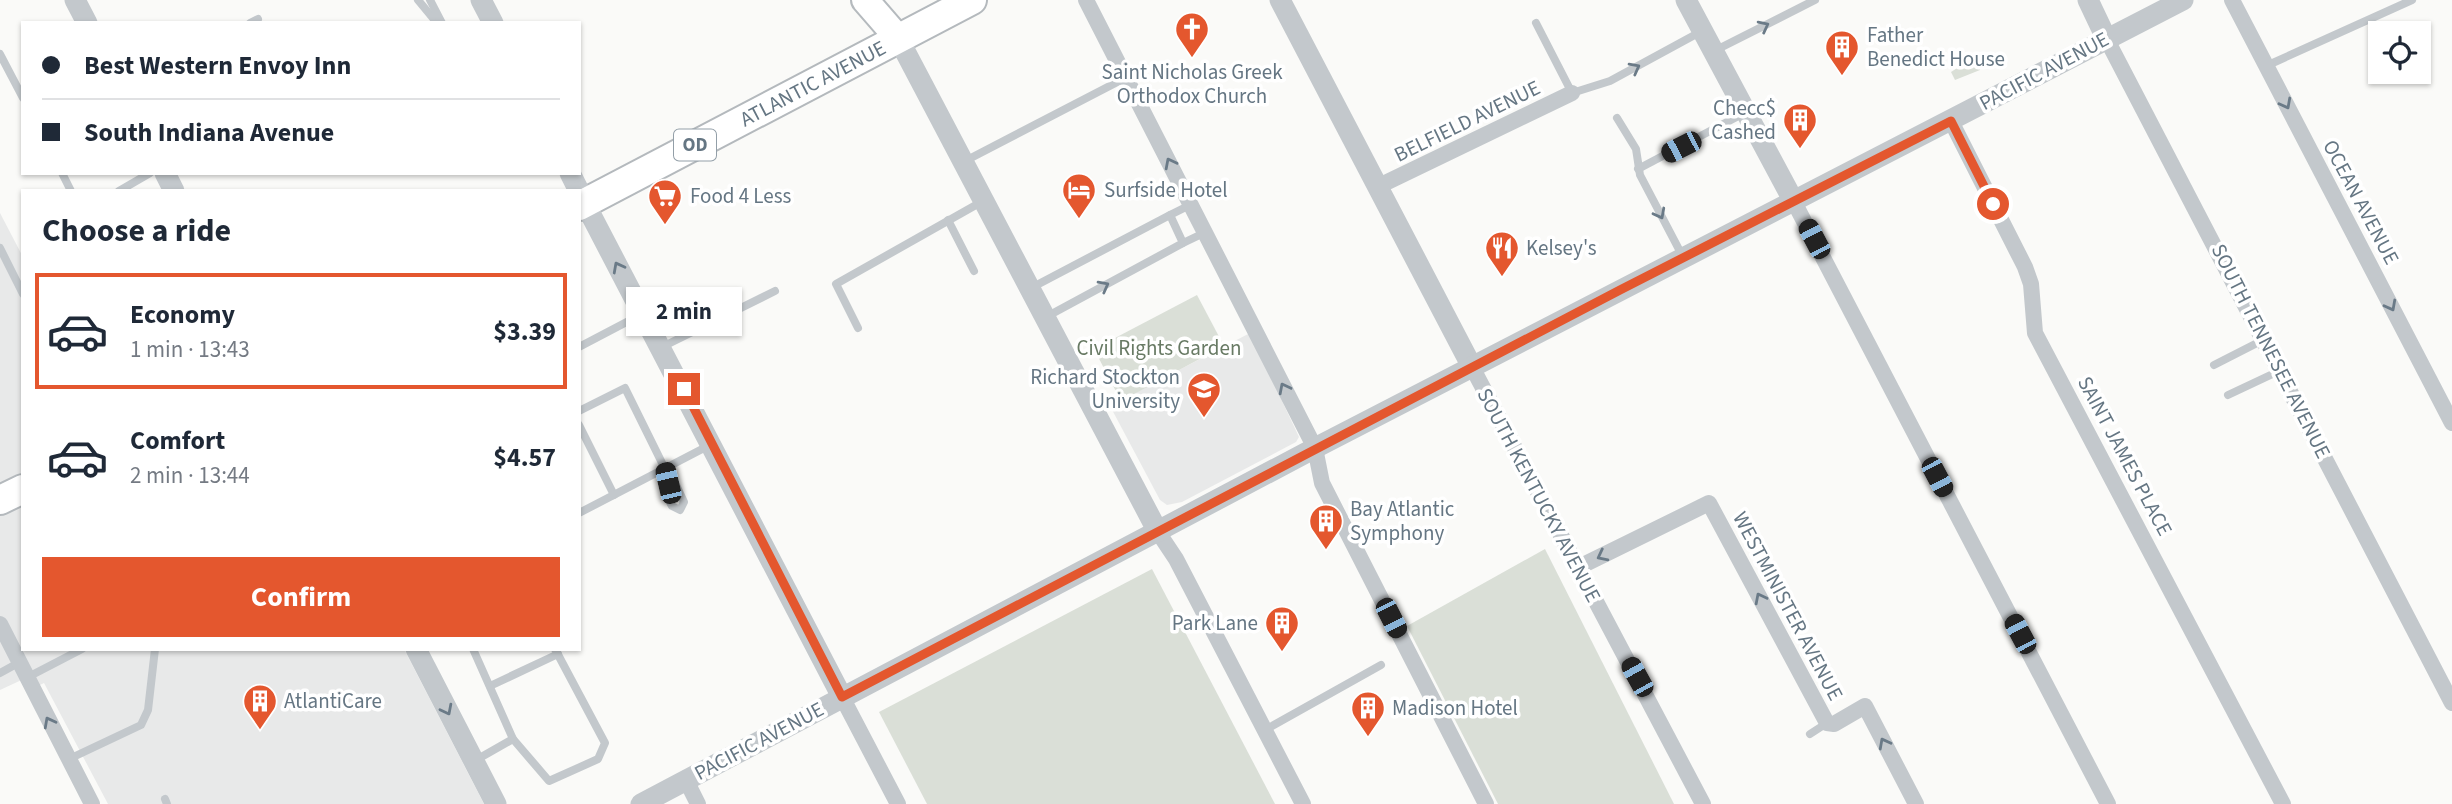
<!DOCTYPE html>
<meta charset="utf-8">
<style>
:root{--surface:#fff;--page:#f2f2f3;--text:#1f2937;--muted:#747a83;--line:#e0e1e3;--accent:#e4572e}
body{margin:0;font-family:"Source Sans 3",sans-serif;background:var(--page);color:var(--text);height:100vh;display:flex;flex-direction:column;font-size:26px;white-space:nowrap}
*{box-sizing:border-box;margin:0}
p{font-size:23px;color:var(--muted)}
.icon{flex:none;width:38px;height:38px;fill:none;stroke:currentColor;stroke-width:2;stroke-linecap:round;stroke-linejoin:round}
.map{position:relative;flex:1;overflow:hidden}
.panel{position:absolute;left:21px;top:189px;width:560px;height:462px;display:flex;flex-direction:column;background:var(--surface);border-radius:0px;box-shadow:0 2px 5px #0004}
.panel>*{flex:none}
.hud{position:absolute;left:21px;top:21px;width:560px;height:154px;border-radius:0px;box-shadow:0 2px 5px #0004;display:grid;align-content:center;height:154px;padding:0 21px;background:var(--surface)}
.tools{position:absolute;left:2368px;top:21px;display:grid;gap:14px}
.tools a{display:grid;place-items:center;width:63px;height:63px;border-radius:0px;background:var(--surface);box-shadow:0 2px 5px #0004;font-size:35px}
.end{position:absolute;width:32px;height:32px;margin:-16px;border:9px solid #e4572e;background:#fff;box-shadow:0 0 0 4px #fff}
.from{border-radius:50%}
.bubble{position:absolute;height:49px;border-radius:0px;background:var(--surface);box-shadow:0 2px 5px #0004;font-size:23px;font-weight:700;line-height:49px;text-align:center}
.car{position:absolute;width:21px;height:42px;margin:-21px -10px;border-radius:9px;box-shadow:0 0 5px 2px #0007;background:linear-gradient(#222 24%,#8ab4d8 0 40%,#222 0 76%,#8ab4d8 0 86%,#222 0)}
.hud b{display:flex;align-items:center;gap:24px;height:66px;font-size:26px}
.hud b+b{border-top:2px solid var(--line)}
.hud i{width:18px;height:18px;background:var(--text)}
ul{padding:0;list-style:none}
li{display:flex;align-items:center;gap:21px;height:116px;margin:0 14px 10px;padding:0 7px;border:4px solid transparent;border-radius:0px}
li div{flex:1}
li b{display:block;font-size:26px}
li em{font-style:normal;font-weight:700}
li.on{border-color:var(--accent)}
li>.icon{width:63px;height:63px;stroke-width:1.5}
h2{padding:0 21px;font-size:32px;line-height:84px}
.button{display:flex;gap:14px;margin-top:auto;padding:14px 21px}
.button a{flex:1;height:80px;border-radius:0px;background:var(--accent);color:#fff;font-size:28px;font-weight:700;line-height:80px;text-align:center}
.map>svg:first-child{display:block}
.built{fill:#e8e9e9}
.green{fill:#dadfd7}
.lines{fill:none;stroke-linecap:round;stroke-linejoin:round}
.primary-casing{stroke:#b5babe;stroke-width:30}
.trunk-casing{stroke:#b4b9bd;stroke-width:32}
.service{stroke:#c3c8cc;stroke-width:8}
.minor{stroke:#c3c8cc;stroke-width:16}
.tertiary{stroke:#c3c8cc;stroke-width:21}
.primary{stroke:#fff;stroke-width:26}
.trunk{stroke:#fff;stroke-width:28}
.oneway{stroke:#6a7a87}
.route{stroke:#e4572e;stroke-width:9}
.labels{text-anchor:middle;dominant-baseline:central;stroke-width:7;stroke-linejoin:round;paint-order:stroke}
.shield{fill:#fff;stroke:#939fa8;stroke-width:2}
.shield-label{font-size:19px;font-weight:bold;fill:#657683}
.poi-label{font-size:21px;fill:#657683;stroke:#fff;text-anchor:start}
.street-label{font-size:21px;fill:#657683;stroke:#fff}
.park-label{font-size:21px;fill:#687a64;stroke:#fff}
</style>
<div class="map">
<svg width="2452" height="804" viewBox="0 0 2452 804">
<rect width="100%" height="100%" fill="#fafaf8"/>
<!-- built -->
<g class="built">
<polygon points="0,213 23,257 23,649 404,649 484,804 108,804 44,683 32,689 28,677 0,690"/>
<polygon points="1250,333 1299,437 1296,442 1182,502 1167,505 1160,500 1110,406"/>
</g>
<!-- green -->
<g class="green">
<polygon points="1973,58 1976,58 1980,70 1955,80 1951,72"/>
<polygon points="1197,295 1224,346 1121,401 1094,349"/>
<polygon points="1545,549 1674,804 1498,804 1407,626"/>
<polygon points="1152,569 1275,804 927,804 879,712"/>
</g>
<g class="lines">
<!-- primary casing -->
<g class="primary-casing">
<polyline id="primary" points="865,0 898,38"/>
</g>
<!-- trunk casing -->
<g class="trunk-casing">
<g id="trunk">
<path id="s1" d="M579,206L972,0"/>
<polyline points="0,500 23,489"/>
</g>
</g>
<!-- service -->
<g class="service">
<polyline points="418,0 437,23"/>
<polyline points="430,0 442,23"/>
<polyline points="250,23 258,19"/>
<polyline points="1536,23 1572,93 1610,81 1702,31"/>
<polyline points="1716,50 1815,0"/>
<polyline points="0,54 23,98"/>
<polyline points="2266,66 2412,0"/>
<polyline points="1617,118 1636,149 1640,175 1683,257"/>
<polyline points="965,161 1127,77"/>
<polyline points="1638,169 1746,112"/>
<polyline points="62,173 71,191"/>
<polyline points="119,191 150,173"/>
<polyline points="1170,215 1192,204"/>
<polyline points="948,220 974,271"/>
<polyline points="1183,243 1206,232"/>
<polyline points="0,248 23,294"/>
<polyline points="1031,288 1170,215 1183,243 1046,317"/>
<polyline points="858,328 836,284 983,201"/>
<polyline points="579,347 640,315"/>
<polyline points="662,347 775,291"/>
<polyline points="2214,365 2265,339"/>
<polyline points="2228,395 2279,371"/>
<polyline points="579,411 625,388 665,469 668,483 664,491 672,506 680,510 684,502 676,485 668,483"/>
<polyline points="579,425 614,495"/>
<polyline points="579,513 708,446"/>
<polyline points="473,649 513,739 549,781 598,759 605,743 555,649"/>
<polyline points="0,673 20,662"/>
<polyline points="28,677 82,649"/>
<polyline points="490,686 558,654"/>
<polyline points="1263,731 1381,665"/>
<polyline points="1810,734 1827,723"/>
<polyline points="69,759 141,725 148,710 155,649"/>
<polyline points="476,760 513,739"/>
<polyline points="165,799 167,804"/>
</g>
<!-- minor -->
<g class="minor">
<polyline points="1086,0 1315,448 1322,483 1486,804"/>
<polyline points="2232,0 2452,423"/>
<polyline points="2106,38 2452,703"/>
<polyline points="1951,121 2025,267 2031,284 2035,333 2283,804"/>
<polyline points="1379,186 1572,93"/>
<polyline points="1793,200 2108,804"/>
<polyline points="1472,367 1703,804"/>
<polyline points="1158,532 1176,559 1303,804"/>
<polyline points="1577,568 1709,503 1827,723 1834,724 1865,706 1916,804"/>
<polyline points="0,624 92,804"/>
<polyline points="842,697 898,804"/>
<polyline points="686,780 698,804"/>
</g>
<!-- tertiary -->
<g class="tertiary">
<polyline points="75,0 87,23"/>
<polyline points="481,0 493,23"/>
<polyline points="1280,0 1472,367"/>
<polyline points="1686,0 1793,200"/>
<polyline points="2088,0 2106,38"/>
<polyline points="898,38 1158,532"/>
<polyline points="165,173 174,191"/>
<polyline points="570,173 579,191"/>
<polyline points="579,192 842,697"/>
<polyline points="416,649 496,804"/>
<polyline points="641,804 1315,448 2183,0"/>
</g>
<!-- primary -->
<use href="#primary" class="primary"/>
<!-- trunk -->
<use href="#trunk" class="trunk"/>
</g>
<!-- one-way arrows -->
<defs><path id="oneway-chevron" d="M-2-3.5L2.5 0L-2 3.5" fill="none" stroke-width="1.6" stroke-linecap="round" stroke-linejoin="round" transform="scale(1.75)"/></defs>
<g class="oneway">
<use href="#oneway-chevron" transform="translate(1764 26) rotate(-27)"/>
<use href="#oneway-chevron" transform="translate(1635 68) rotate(-28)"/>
<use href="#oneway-chevron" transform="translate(2286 104) rotate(62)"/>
<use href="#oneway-chevron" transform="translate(1170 163) rotate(-117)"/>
<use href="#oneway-chevron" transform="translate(1660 214) rotate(62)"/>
<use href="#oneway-chevron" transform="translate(618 267) rotate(-118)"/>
<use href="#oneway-chevron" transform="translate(1104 286) rotate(-28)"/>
<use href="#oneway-chevron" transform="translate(2391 306) rotate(62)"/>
<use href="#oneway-chevron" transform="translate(1284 388) rotate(-117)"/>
<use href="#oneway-chevron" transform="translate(1602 556) rotate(153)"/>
<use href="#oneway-chevron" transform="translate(1760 598) rotate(-117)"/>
<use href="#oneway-chevron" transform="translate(447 710) rotate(63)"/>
<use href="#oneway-chevron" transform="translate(49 722) rotate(-118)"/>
<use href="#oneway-chevron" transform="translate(1884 743) rotate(-118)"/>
</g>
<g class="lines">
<!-- route -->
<polyline class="route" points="684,389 842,697 1620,290 1951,121 1993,204"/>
</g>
<!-- icons -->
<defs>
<g id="church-pin" transform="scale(1.75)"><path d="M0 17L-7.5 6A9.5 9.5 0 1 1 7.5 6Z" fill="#e4572e" stroke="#fff"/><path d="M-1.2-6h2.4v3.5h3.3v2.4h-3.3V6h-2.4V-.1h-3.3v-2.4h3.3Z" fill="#fff"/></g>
<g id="building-pin" transform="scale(1.75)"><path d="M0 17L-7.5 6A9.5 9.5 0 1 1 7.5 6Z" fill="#e4572e" stroke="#fff"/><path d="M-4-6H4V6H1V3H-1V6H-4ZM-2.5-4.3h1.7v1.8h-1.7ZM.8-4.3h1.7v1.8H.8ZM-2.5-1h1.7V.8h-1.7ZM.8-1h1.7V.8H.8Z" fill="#fff"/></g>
<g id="hotel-pin" transform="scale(1.75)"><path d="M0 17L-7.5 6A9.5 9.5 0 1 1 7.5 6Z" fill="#e4572e" stroke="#fff"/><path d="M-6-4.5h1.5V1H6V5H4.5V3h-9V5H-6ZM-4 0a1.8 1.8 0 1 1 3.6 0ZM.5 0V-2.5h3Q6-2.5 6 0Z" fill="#fff"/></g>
<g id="supermarket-pin" transform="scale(1.75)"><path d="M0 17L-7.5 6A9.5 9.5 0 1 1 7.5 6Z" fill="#e4572e" stroke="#fff"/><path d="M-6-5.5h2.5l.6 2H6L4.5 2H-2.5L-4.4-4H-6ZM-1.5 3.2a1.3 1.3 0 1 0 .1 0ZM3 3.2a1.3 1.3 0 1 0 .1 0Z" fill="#fff"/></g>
<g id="restaurant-pin" transform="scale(1.75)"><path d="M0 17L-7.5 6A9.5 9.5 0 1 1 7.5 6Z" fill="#e4572e" stroke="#fff"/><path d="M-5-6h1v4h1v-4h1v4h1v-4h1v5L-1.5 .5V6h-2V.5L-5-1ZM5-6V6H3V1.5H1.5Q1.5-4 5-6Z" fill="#fff"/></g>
<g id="university-pin" transform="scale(1.75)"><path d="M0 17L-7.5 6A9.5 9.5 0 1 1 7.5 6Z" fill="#e4572e" stroke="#fff"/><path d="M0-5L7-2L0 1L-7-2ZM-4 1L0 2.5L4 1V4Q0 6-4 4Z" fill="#fff"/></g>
</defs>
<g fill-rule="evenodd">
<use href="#church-pin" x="1192" y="29"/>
<use href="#building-pin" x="1842" y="47"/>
<use href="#building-pin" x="1800" y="120"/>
<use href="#hotel-pin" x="1079" y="190"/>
<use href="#supermarket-pin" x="665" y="196"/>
<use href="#restaurant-pin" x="1502" y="248"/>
<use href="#university-pin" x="1204" y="389"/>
<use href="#building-pin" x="1326" y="521"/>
<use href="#building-pin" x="1282" y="623"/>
<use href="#building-pin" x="260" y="701"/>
<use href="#building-pin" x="1368" y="708"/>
</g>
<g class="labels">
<!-- shield labels -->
<rect class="shield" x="674" y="129.5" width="42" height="31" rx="5"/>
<g class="shield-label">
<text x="695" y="145">OD</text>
</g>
<!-- poi labels -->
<g class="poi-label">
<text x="1867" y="35">Father<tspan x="1867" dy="24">Benedict House</tspan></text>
<text x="1192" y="72" text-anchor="middle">Saint Nicholas Greek<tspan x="1192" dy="24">Orthodox Church</tspan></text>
<text x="1776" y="108" text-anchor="end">Checc$<tspan x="1776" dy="24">Cashed</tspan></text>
<text x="1104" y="190">Surfside Hotel</text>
<text x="690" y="196">Food 4 Less</text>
<text x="1526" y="248">Kelsey's</text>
<text x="1180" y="377" text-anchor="end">Richard Stockton<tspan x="1180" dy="24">University</tspan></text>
<text x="1350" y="509">Bay Atlantic<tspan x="1350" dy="24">Symphony</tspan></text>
<text x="1258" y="623" text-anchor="end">Park Lane</text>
<text x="284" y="701">AtlantiCare</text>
<text x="1392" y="708">Madison Hotel</text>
</g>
<!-- street labels -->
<g class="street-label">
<text transform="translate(2044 71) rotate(-28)">PACIFIC AVENUE</text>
<text stroke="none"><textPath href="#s1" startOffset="264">ATLANTIC AVENUE</textPath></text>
<text transform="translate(1467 121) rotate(-26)">BELFIELD AVENUE</text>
<text transform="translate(2361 202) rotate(62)">OCEAN AVENUE</text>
<text transform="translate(2271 351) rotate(63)">SOUTH TENNESEE AVENUE</text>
<text transform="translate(2125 456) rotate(62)">SAINT JAMES PLACE</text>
<text transform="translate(1539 495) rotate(62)">SOUTH KENTUCKY AVENUE</text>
<text transform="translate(1788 606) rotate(62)">WESTMINISTER AVENUE</text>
<text transform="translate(759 741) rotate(-28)">PACIFIC AVENUE</text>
</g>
<!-- park labels -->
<g class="park-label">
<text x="1159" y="348">Civil Rights Garden</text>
</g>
</g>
</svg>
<div class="tools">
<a><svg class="icon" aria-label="locate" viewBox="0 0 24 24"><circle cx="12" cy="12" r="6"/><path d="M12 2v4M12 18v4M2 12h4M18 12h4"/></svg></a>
</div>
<i class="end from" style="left:1993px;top:204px"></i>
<i class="end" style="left:684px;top:389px"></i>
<div class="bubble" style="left:626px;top:287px;width:116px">2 min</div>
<i class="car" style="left:1681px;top:147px;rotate:243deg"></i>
<i class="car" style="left:1814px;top:239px;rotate:332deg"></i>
<i class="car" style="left:1937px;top:477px;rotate:152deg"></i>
<i class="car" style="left:668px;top:483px;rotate:347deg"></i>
<i class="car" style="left:1391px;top:618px;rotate:153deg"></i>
<i class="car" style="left:2020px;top:634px;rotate:332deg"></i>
<i class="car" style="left:1637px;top:677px;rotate:331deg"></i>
<div class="hud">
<b><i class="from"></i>Best Western Envoy Inn</b>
<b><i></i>South Indiana Avenue</b>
</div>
<section class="panel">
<h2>Choose a ride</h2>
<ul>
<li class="on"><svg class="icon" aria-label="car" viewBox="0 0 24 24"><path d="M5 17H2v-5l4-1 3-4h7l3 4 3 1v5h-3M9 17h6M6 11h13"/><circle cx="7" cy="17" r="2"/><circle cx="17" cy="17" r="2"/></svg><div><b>Economy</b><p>1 min · 13:43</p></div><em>$3.39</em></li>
<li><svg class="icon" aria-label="car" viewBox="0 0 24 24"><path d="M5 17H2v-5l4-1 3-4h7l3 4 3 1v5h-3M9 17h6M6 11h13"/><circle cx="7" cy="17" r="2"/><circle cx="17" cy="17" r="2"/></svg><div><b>Comfort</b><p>2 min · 13:44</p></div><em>$4.57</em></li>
</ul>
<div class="button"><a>Confirm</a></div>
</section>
</div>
